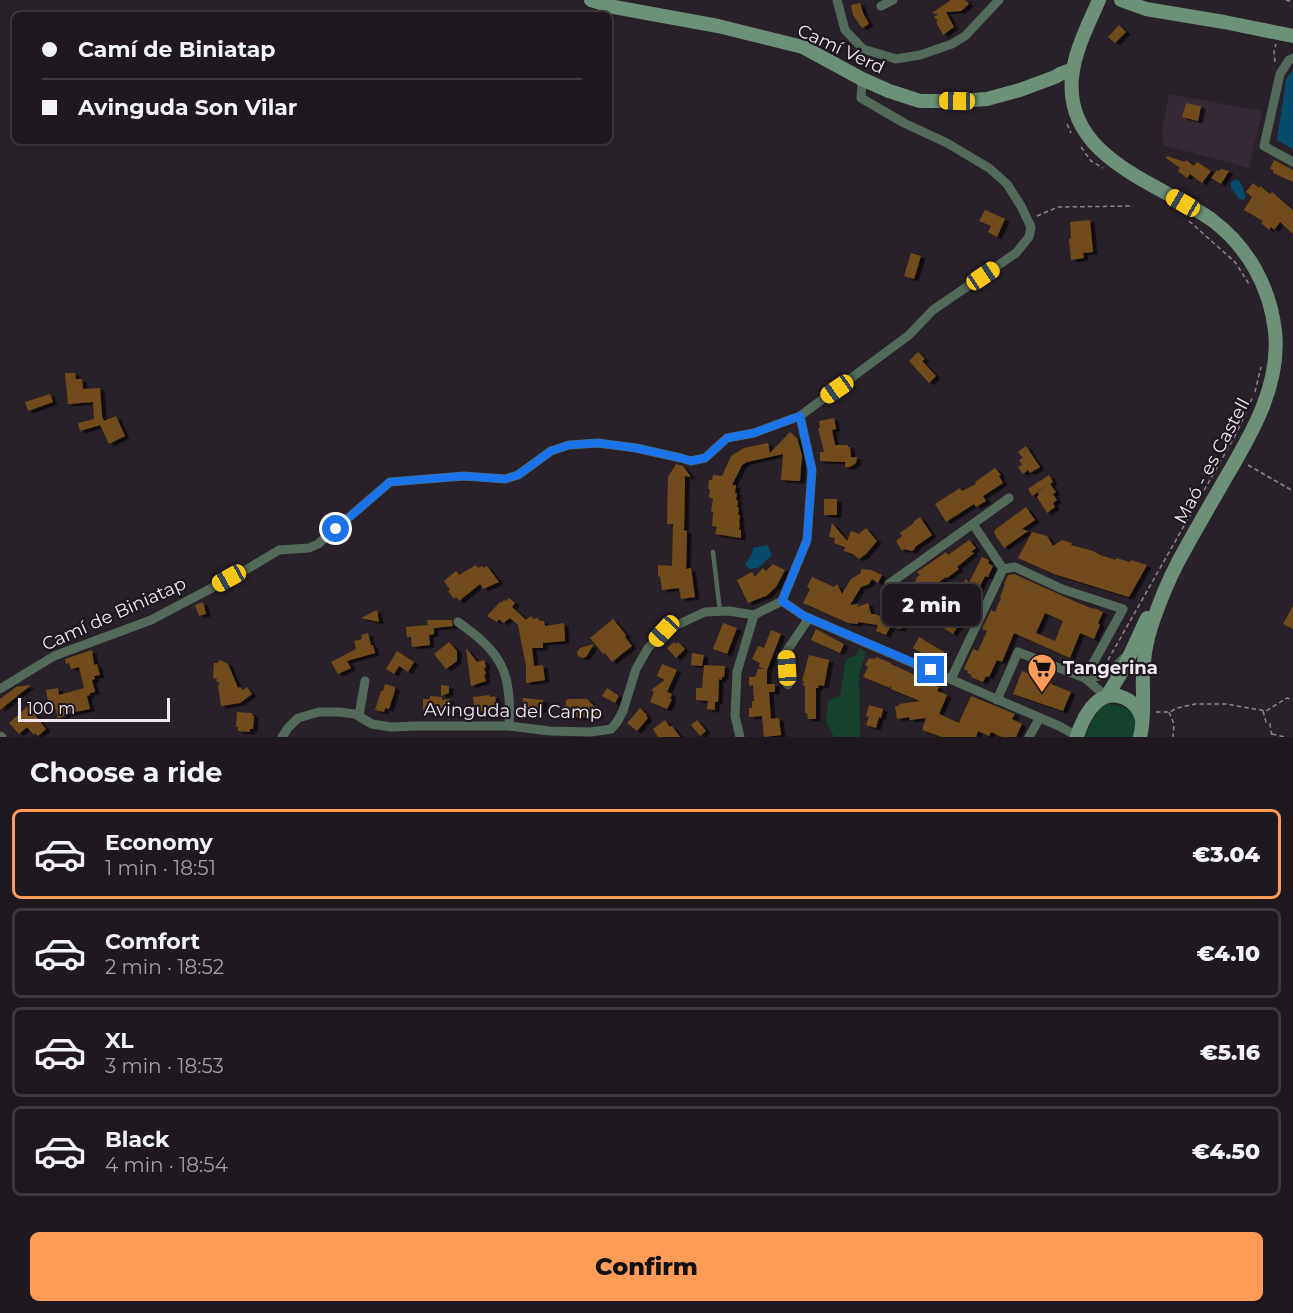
<!DOCTYPE html>
<meta charset="utf-8">
<style>
:root{--surface:#1f191f;--page:#272228;--text:#f1f3f6;--muted:#a1a0a4;--line:#3c383d;--accent:#fe9c57}
body{margin:0;font-family:Montserrat,sans-serif;background:var(--page);color:var(--text);height:100vh;display:flex;flex-direction:column;font-size:22px;white-space:nowrap}
*{box-sizing:border-box;margin:0}
p{font-size:20px;color:var(--muted)}
.icon{flex:none;width:33px;height:33px;fill:none;stroke:currentColor;stroke-width:2;stroke-linecap:round;stroke-linejoin:round}
.map{position:relative;height:737px;overflow:hidden}
.details{display:flex;flex-direction:column;background:var(--surface);flex:1}
.details>*{flex:none}
.hud{position:absolute;left:12px;top:12px;width:600px;height:132px;border-radius:9px;box-shadow:0 3px 9px #0003,0 0 0 2px var(--line);display:grid;align-content:center;height:132px;padding:0 30px;background:var(--surface)}
.scale{position:absolute;left:18px;bottom:15px;width:152px;box-sizing:border-box;padding-left:6px;border:3px solid #f0eaf0;border-top:0;font-size:16px;line-height:21px;white-space:nowrap;color:#f0eaf0;-webkit-text-stroke:4px #1f171f;paint-order:stroke}
.end{position:absolute;width:27px;height:27px;margin:-14px;border:8px solid #1a73e8;background:#fff;box-shadow:0 0 0 3px #fff}
.from{border-radius:50%}
.bubble{position:absolute;height:42px;border-radius:9px;background:var(--surface);box-shadow:0 3px 9px #0003,0 0 0 2px var(--line);font-size:20px;font-weight:800;line-height:42px;text-align:center}
.car{position:absolute;width:18px;height:36px;margin:-18px -9px;border-radius:8px;box-shadow:0 0 4px 2px #0007;background:linear-gradient(#f5c518 24%,#345 0 40%,#f5c518 0 76%,#345 0 86%,#f5c518 0)}
.hud b{display:flex;align-items:center;gap:21px;height:57px;font-size:22px}
.hud b+b{border-top:2px solid var(--line)}
.hud i{width:15px;height:15px;background:var(--text)}
ul{padding:0;list-style:none}
li{display:flex;align-items:center;gap:18px;height:90px;margin:0 12px 9px;padding:0 18px;border:3px solid var(--line);border-radius:9px}
li div{flex:1}
li b{display:block;font-size:22px}
li em{font-style:normal;font-weight:800}
li.active{border-color:var(--accent)}
li>.icon{width:54px;height:54px;stroke-width:1.5}
h2{padding:0 30px;font-size:27px;line-height:72px}
.primary-button{display:flex;gap:12px;margin-top:auto;padding:12px 30px}
.primary-button a{flex:1;height:69px;border-radius:9px;background:var(--accent);color:#111;font-size:24px;font-weight:800;line-height:69px;text-align:center}
.map>svg:first-child{display:block}
.built{fill:#352936}
.green{fill:#14422c}
.water{fill:#064b6b}
.building{fill:#714c1a;fill-rule:evenodd;filter:url(#shadow)}
.lines{fill:none;stroke-linecap:round;stroke-linejoin:round}
.path{stroke:#8b848b;stroke-width:1.5;stroke-dasharray:4.5 3;stroke-linecap:butt}
.lane{stroke:#536a5a;stroke-width:4.5}
.street{stroke:#536a5a;stroke-width:9}
.secondary{stroke:#6d9178;stroke-width:14}
.route{stroke:#1a73e8;stroke-width:8}
.labels{text-anchor:middle;dominant-baseline:central;stroke-width:4.5;stroke-linejoin:round;paint-order:stroke}
.street-label{font-size:18px;fill:#f0eaf0;stroke:#1f171f}
.poi-label{font-size:18px;font-weight:bold;fill:#f0eaf0;stroke:#1f171f;text-anchor:start}
</style>
<div class="map">
<svg width="1293" height="737" viewBox="0 0 1293 737">
<defs>
<filter id="shadow"><feDropShadow dx="4.5" dy="2.5" stdDeviation="0" flood-color="#0009"/></filter>
</defs>
<rect width="100%" height="100%" fill="#292129"/>
<!-- built -->
<polygon class="built" points="1169,94 1262,111 1249,168 1163,145 1162,130"/>
<!-- green -->
<g class="green">
<polygon points="860,648 866,652 859,675 860,737 834,737 826,721 828,701 840,696 846,659 855,656"/>
<path d="M1107,704C1130,705 1142,714 1133,737H1085V734L1099,709Z"/>
</g>
<!-- water -->
<g class="water">
<polygon points="1293,71 1293,149 1277,140 1286,80 1287,77"/>
<path d="M1234,180H1239C1242,184 1243,191 1246,196L1244,200L1239,199L1231,188V183Z"/>
<polygon points="767,545 772,555 758,568 749,569 745,564 752,554 753,548"/>
</g>
<!-- building -->
<g class="building">
<polygon points="951,0 965,0 969,4 961,11 946,12 954,27 943,35 936,22 938,21 934,17 938,14 932,13"/>
<polygon points="860,3 863,13 869,24 862,28 853,15 851,5"/>
<polygon points="1119,25 1126,32 1115,43 1108,37"/>
<polygon points="1186,103 1201,106 1198,121 1182,117"/>
<polygon points="1167,156 1185,162 1186,160 1194,166 1197,162 1211,171 1202,183 1190,174 1187,178 1178,171 1180,168 1166,158"/>
<polygon points="1274,160 1293,170 1293,182 1273,173 1273,170 1270,169"/>
<polygon points="1221,169 1229,171 1221,184 1211,178 1217,170 1219,171"/>
<polygon points="1253,183 1259,188 1260,186 1270,194 1272,192 1293,210 1293,234 1280,222 1274,230 1271,227 1269,230 1261,223 1263,221 1244,210 1252,197 1246,192"/>
<polygon points="985,210 1005,219 997,237 988,232 991,226 979,221"/>
<polygon points="1090,220 1093,252 1083,253 1084,258 1071,260 1069,239 1071,238 1070,222"/>
<polygon points="911,253 921,256 914,279 904,276"/>
<polygon points="918,352 925,359 922,361 936,376 929,383 909,361"/>
<polygon points="65,373 75,373 76,379 82,379 83,389 100,388 102,416 104,421 116,416 125,436 109,444 100,425 80,431 78,423 94,419 93,402 68,404"/>
<polygon points="50,394 53,402 28,411 25,402"/>
<polygon points="834,418 836,429 832,430 835,445 848,445 848,447 850,447 851,457 857,457 856,463 850,467 845,467 845,462 820,461 820,452 824,452 818,428 820,428 819,421"/>
<polygon points="790,432 797,438 802,455 800,481 781,480 783,454 747,462 742,465 732,485 736,485 735,493 737,493 736,500 738,500 737,507 739,508 738,515 740,515 739,523 740,523 739,530 741,530 741,538 715,534 717,527 712,526 713,514 713,512 711,511 713,499 709,497 710,489 708,489 709,480 712,480 713,475 722,476 731,456 744,448 768,443 770,453"/>
<polygon points="1026,446 1040,467 1030,473 1028,470 1023,474 1018,467 1022,465 1019,460 1023,458 1018,452"/>
<polygon points="676,464 683,466 691,477 685,476 684,530 687,531 686,569 691,568 695,597 681,599 679,588 662,590 660,576 658,577 658,565 672,566 673,524 667,524 668,477"/>
<polygon points="995,468 1001,475 999,476 1003,483 983,496 986,501 976,507 974,504 946,522 935,504 960,488 962,491 976,484 975,482"/>
<polygon points="1049,475 1053,482 1050,484 1056,492 1053,494 1057,500 1053,503 1055,507 1047,513 1037,497 1039,495 1037,492 1048,485 1032,496 1028,489"/>
<rect x="824" y="499" width="13" height="16"/>
<polygon points="1026,507 1035,520 1022,529 1028,531 1004,548 994,533 996,529"/>
<polygon points="920,517 932,535 915,547 915,549 912,551 904,549 902,551 896,541 902,536 900,533 914,523 913,522"/>
<polygon points="832,523 847,541 851,531 859,534 866,528 877,541 866,554 859,559 853,554 844,551 845,547 834,543 835,538 829,537"/>
<polygon points="1032,532 1047,536 1053,546 1062,540 1072,543 1071,545 1093,551 1100,555 1116,560 1116,558 1130,562 1131,560 1147,565 1129,597 1106,590 1054,574 1018,558"/>
<polygon points="969,540 976,548 971,552 974,553 957,567 959,569 947,578 946,577 925,592 947,604 954,590 959,592 966,579 969,583 982,557 989,560 988,563 993,566 988,577 985,576 973,600 975,601 969,612 967,611 953,634 936,623 939,617 927,610 930,599 886,609 885,608 905,596 917,579 916,578 920,575 917,572 946,552 948,555"/>
<polygon points="773,564 785,570 776,587 765,597 765,596 748,603 737,580 752,572 755,577 763,568 766,571"/>
<polygon points="476,565 478,568 482,566 484,568 487,566 499,582 483,589 480,584 459,601 456,597 454,599 448,591 450,590 444,581 456,571 459,575"/>
<polygon points="861,569 871,570 882,575 878,583 872,579 869,584 861,587 850,605 859,604 857,607 868,603 871,614 875,614 902,626 901,629 890,627 886,635 876,631 878,625 858,622 858,624 848,623 803,603 810,589 807,587 812,577 834,587 837,584 842,594 851,579 861,573"/>
<path d="M1014,574L1076,602L1093,609L1094,608L1103,612L1098,623L1100,625L1094,639L1080,633L1070,658L1014,633L1002,662L997,660L989,677L986,676L983,682L971,677L972,675L967,673L968,671L964,669L973,649L978,651L987,631L982,629L991,610L995,612L1001,598L1000,597L1005,584H1004L1008,575ZM1045,613L1063,621L1055,641L1036,633Z"/>
<polygon points="509,598 515,603 512,607 526,620 531,616 533,619 537,618 540,621 544,621 545,626 564,623 565,641 543,643 543,648 532,648 534,666 543,665 545,680 526,683 526,666 518,625 510,618 503,623 499,619 497,622 487,616 500,602 501,603 504,600 506,601"/>
<polygon points="203,602 206,614 199,616 195,605"/>
<polygon points="1293,606 1293,629 1283,624"/>
<polygon points="377,610 379,622 361,618"/>
<polygon points="613,619 626,635 625,637 632,646 612,662 605,653 603,654 590,638"/>
<polygon points="427,620 452,620 453,626 434,628 434,634 429,635 430,645 412,647 411,637 407,637 406,627 428,625"/>
<polygon points="723,623 737,628 727,654 713,649"/>
<polygon points="816,629 844,644 840,653 811,640"/>
<polygon points="771,630 781,634 767,670 767,684 775,684 775,692 769,692 771,719 779,718 781,735 764,737 762,716 749,717 749,708 752,708 752,701 754,701 753,685 749,686 749,677 755,677 758,669 765,669 759,667 760,663 752,659 758,646 764,648"/>
<polygon points="368,633 371,645 373,645 375,653 347,661 351,668 338,674 331,662 356,649 354,641 362,639 361,635"/>
<polygon points="919,637 937,648 945,652 932,659 913,648"/>
<polygon points="449,642 457,651 457,661 446,669 434,654"/>
<polygon points="674,642 676,644 678,642 685,649 676,658 667,648"/>
<polygon points="594,644 586,657 583,658 578,656 577,652 580,648"/>
<polygon points="466,648 477,662 484,660 486,667 484,668 486,674 484,675 486,681 471,686"/>
<polygon points="92,650 94,665 97,664 100,675 94,676 95,679 92,680 95,692 90,693 90,695 87,696 90,709 65,714 66,716 58,718 54,704 51,705 50,700 48,701 46,690 58,688 59,695 84,688 79,667 71,669 69,663 66,664 65,659"/>
<polygon points="397,651 414,662 408,672 399,666 394,674 386,669"/>
<polygon points="692,653 704,655 702,666 691,665"/>
<polygon points="809,655 829,660 824,686 819,685 818,688 816,688 816,719 808,719 807,713 805,713 805,686 803,686 804,681 802,681"/>
<polygon points="876,657 891,663 891,664 919,677 918,680 939,687 937,691 947,695 939,714 959,723 971,696 1015,714 1012,719 1022,724 1016,737 1002,737 991,732 989,736 978,731 976,737 942,737 922,730 926,718 910,720 909,717 897,719 895,706 899,706 899,704 920,701 891,689 891,684 890,688 863,677 868,667 865,665 869,658 870,659 871,658 875,659"/>
<polygon points="220,660 228,664 238,688 240,687 243,690 247,687 252,694 240,703 221,706 218,686 220,683 216,681 217,679 213,678 214,663 217,663"/>
<polygon points="662,664 677,670 667,692 672,694 670,699 672,699 667,709 650,702 654,692 651,690 665,680 657,676"/>
<polygon points="704,665 725,666 724,677 722,677 722,680 719,679 718,702 715,702 715,710 707,709 708,701 696,700 696,688 702,688"/>
<polygon points="1022,671 1052,682 1051,684 1071,692 1063,711 1013,694"/>
<polygon points="385,684 395,687 395,690 389,709 385,708 384,712 375,710 381,691 383,691"/>
<polygon points="31,685 0,710 0,699 16,687"/>
<polygon points="441,685 449,686 449,693 441,696"/>
<polygon points="607,688 619,696 615,703 602,696"/>
<polygon points="489,695 490,697 495,696 497,708 478,712 477,705 474,705 473,697"/>
<polygon points="430,696 442,697 442,700 450,699 450,712 423,712 423,699 430,699"/>
<polygon points="523,698 543,700 543,710 532,709 531,713 522,713"/>
<polygon points="569,699 587,699 599,711 598,718 565,717 566,700"/>
<polygon points="869,705 883,709 881,718 879,717 876,728 866,725 869,717 866,716"/>
<polygon points="28,706 46,729 38,736 35,733 34,735 27,727 19,734 9,723"/>
<polygon points="640,708 647,715 646,716 648,718 637,731 627,723"/>
<polygon points="237,712 252,713 252,715 254,716 253,729 250,729 250,732 238,731 238,727 236,727"/>
<polygon points="665,720 670,727 672,726 680,737 658,737 653,729"/>
<polygon points="697,720 706,731 700,736 691,725"/>
</g>
<g class="lines">
<!-- path -->
<g class="path">
<polyline points="1286,0 1293,2"/>
<polyline points="1275,62 1274,51 1276,44"/>
<polyline points="1067,124 1071,133"/>
<polyline points="1081,147 1091,161 1103,168"/>
<polyline points="1037,216 1058,207 1133,206"/>
<polyline points="1189,221 1235,262 1249,284"/>
<polyline points="1255,392 1261,367"/>
<polyline points="1238,430 1253,396"/>
<polyline points="1248,465 1293,491"/>
<polyline points="1108,660 1236,434"/>
<polyline points="1263,711 1266,722 1270,724 1272,737"/>
<polyline points="1156,712 1170,712 1177,708 1195,704 1226,704 1266,711 1287,698 1293,700"/>
<polyline points="1169,712 1174,724 1173,737"/>
<polyline points="1272,734 1285,737"/>
</g>
<!-- lane -->
<polyline class="lane" points="713,552 720,612"/>
<!-- street -->
<g class="street">
<polyline points="837,0 845,30 863,49 896,59 920,55 952,44 965,36 999,0"/>
<polyline points="881,6 893,0"/>
<polyline points="1293,58 1289,60 1280,74 1264,146 1293,162"/>
<polyline points="973,524 1003,569 1015,567 1062,589 1123,609 1085,678"/>
<polyline points="889,584 1009,498"/>
<polyline points="782,601 804,616 1059,726 1077,736"/>
<polyline points="782,601 807,540 812,470 800,416"/>
<path d="M458,622C502,653 512,672 509,726"/>
<path d="M1085,678C1102,678 1113,671 1124,658"/>
<polyline points="951,679 1003,569"/>
<polyline points="788,685 786,652 809,618"/>
<polyline points="0,689 54,656 151,620 244,571 279,550 309,548 318,544 390,482 464,476 505,479 518,475 551,451 569,445 598,443 636,448 681,458 691,461 705,458 727,438 754,433 800,416 909,335 933,310 1016,253 1029,237 1031,227 1021,206 1007,184 989,168 947,143 904,123 861,98 862,79"/>
<polyline points="997,700 1018,652 1085,678 1100,691 1102,698"/>
<polyline points="359,716 365,681"/>
<polyline points="0,736 2,737"/>
<polyline points="282,737 288,728 298,718 319,712 339,712 355,714 372,724 391,727 416,726 509,726 550,731 591,732 611,729 617,722 623,711 636,669 648,648 664,631 705,612 729,611 754,615 782,601"/>
<polyline points="740,737 735,716 737,672 754,615"/>
<polyline points="1029,737 1039,719"/>
</g>
<!-- secondary -->
<g class="secondary">
<polyline points="591,0 614,7 718,26 803,47 862,79 889,91 920,101 957,101 987,99 1020,90 1055,77 1060,74 1073,69"/>
<path d="M1099,0C1088,25 1075,50 1072,77C1064,159 1160,183 1212,220C1248,247 1270,287 1275,331C1281,385 1251,435 1225,479C1209,507 1193,534 1178,562C1168,581 1160,601 1153,621C1145,643 1142,668 1143,692C1143,707 1144,722 1140,737"/>
<polyline points="1121,0 1146,9 1224,22 1293,36"/>
<polyline points="1107,696 1124,668 1147,618"/>
<path d="M1077,737C1080,725 1088,709 1098,701C1115,688 1137,700 1142,719"/>
</g>
</g>
<g class="lines">
<!-- route -->
<polyline class="route" points="336,529 390,482 464,476 505,479 518,475 551,451 569,445 598,443 636,448 681,458 691,461 705,458 727,438 754,433 800,416 812,470 807,540 782,601 804,616 931,670"/>
</g>
<!-- icons -->
<defs>
<g id="supermarket-pin" transform="scale(1.5)"><path d="M0 17L-7.5 6A9.5 9.5 0 1 1 7.5 6Z" fill="#fe9c57" stroke="#1f171f"/><path d="M-6-5.5h2.5l.6 2H6L4.5 2H-2.5L-4.4-4H-6ZM-1.5 3.2a1.3 1.3 0 1 0 .1 0ZM3 3.2a1.3 1.3 0 1 0 .1 0Z" fill="#111"/></g>
</defs>
<g fill-rule="evenodd">
<use href="#supermarket-pin" x="1042" y="668"/>
</g>
<g class="labels">
<!-- street labels -->
<g class="street-label">
<text transform="translate(841 49) rotate(25)">Camí Verd</text>
<text transform="translate(1212 461) rotate(-62)">Maó - es Castell</text>
<text transform="translate(114 614) rotate(-24)">Camí de Biniatap</text>
<text transform="translate(513 711) rotate(1)">Avinguda del Camp</text>
</g>
<!-- poi labels -->
<g class="poi-label">
<text x="1063" y="668">Tangerina</text>
</g>
</g>
</svg>
<div class="scale">100 m</div>
<i class="end from" style="left:336px;top:529px"></i>
<i class="end" style="left:931px;top:670px"></i>
<div class="bubble" style="left:882px;top:584px;width:99px">2 min</div>
<i class="car" style="left:957px;top:101px;rotate:271deg"></i>
<i class="car" style="left:1183px;top:203px;rotate:300deg"></i>
<i class="car" style="left:983px;top:276px;rotate:56deg"></i>
<i class="car" style="left:837px;top:389px;rotate:235deg"></i>
<i class="car" style="left:229px;top:578px;rotate:241deg"></i>
<i class="car" style="left:664px;top:631px;rotate:223deg"></i>
<i class="car" style="left:787px;top:668px;rotate:357deg"></i>
<div class="hud">
<b><i class="from"></i>Camí de Biniatap</b>
<b><i></i>Avinguda Son Vilar</b>
</div>
</div>
<section class="details">
<h2>Choose a ride</h2>
<ul>
<li class="active"><svg class="icon" aria-label="car" viewBox="0 0 24 24"><path d="M5 17H2v-5l4-1 3-4h7l3 4 3 1v5h-3M9 17h6M6 11h13"/><circle cx="7" cy="17" r="2"/><circle cx="17" cy="17" r="2"/></svg><div><b>Economy</b><p>1 min · 18:51</p></div><em>€3.04</em></li>
<li><svg class="icon" aria-label="car" viewBox="0 0 24 24"><path d="M5 17H2v-5l4-1 3-4h7l3 4 3 1v5h-3M9 17h6M6 11h13"/><circle cx="7" cy="17" r="2"/><circle cx="17" cy="17" r="2"/></svg><div><b>Comfort</b><p>2 min · 18:52</p></div><em>€4.10</em></li>
<li><svg class="icon" aria-label="car" viewBox="0 0 24 24"><path d="M5 17H2v-5l4-1 3-4h7l3 4 3 1v5h-3M9 17h6M6 11h13"/><circle cx="7" cy="17" r="2"/><circle cx="17" cy="17" r="2"/></svg><div><b>XL</b><p>3 min · 18:53</p></div><em>€5.16</em></li>
<li><svg class="icon" aria-label="car" viewBox="0 0 24 24"><path d="M5 17H2v-5l4-1 3-4h7l3 4 3 1v5h-3M9 17h6M6 11h13"/><circle cx="7" cy="17" r="2"/><circle cx="17" cy="17" r="2"/></svg><div><b>Black</b><p>4 min · 18:54</p></div><em>€4.50</em></li>
</ul>
<div class="primary-button"><a>Confirm</a></div>
</section>
